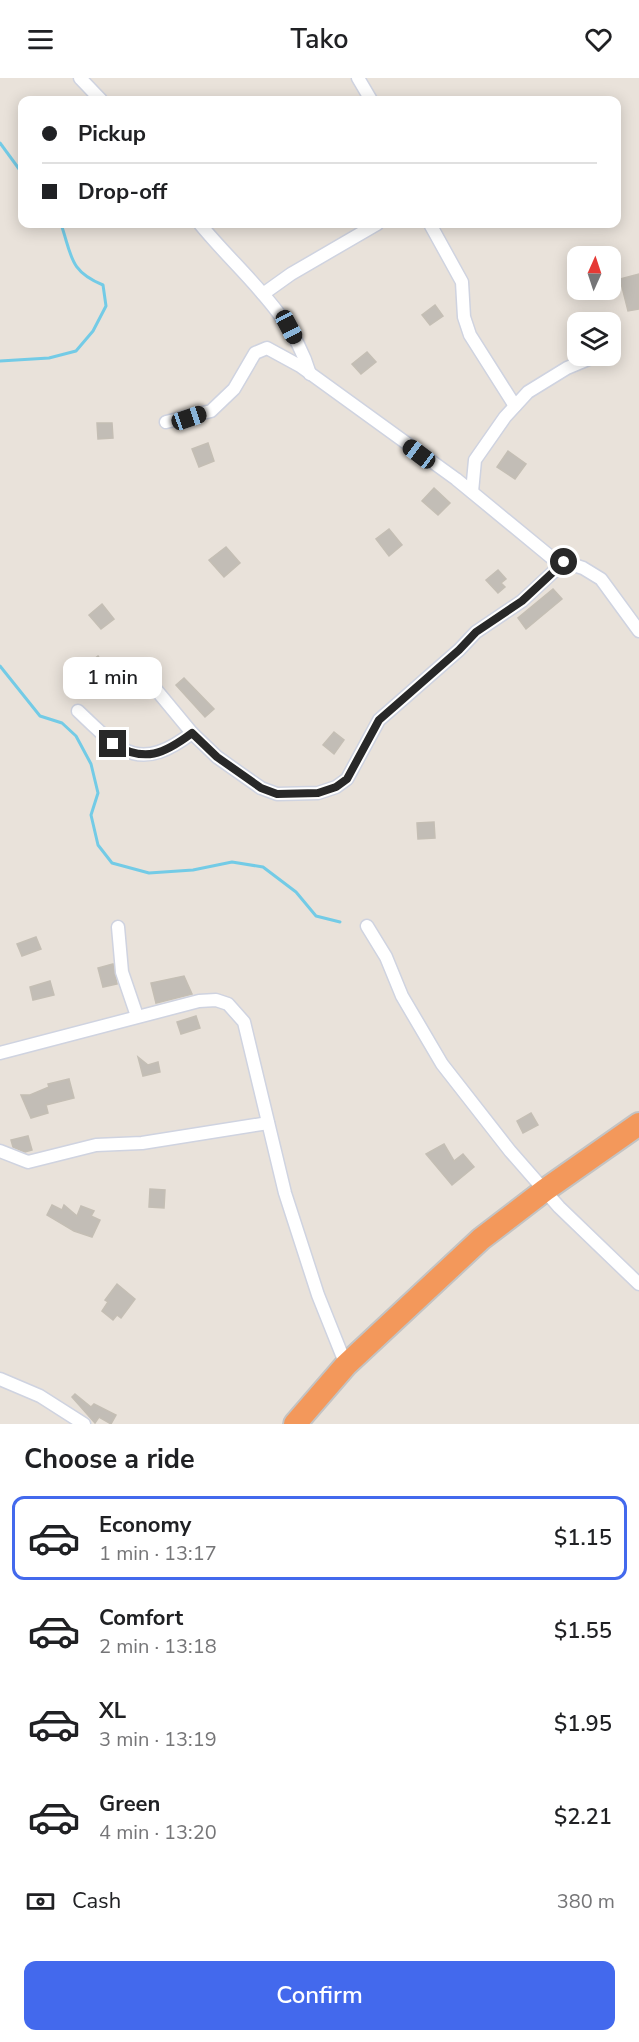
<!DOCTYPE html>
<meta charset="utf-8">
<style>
:root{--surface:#fff;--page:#f2f2f2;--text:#202124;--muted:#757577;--line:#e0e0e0;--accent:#4369ed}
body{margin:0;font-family:"Nunito Sans",sans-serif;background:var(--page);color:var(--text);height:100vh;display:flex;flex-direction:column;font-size:22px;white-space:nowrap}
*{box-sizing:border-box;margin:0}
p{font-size:20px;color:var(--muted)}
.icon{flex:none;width:33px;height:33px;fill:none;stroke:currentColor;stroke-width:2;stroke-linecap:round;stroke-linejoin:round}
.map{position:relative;height:1346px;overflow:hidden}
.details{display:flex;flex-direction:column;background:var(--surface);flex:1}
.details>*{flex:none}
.hud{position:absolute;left:18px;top:18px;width:603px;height:132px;border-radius:12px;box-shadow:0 3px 15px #0003;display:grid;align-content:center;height:132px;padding:0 24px;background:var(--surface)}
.needle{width:39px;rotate:3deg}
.fabs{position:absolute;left:567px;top:168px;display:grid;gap:12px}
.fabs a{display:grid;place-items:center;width:54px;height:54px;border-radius:12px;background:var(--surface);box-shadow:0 3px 15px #0003;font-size:30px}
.end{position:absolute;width:27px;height:27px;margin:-14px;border:8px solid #282828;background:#fff;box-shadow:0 0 0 3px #fff}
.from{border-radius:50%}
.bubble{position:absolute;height:42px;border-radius:12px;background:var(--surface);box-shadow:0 3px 15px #0003;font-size:20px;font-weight:600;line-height:42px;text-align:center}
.car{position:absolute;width:18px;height:36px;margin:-18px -9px;border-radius:8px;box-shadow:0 0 4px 2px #0007;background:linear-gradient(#222 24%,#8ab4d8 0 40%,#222 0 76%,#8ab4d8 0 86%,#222 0)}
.hud b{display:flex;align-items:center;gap:21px;height:57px;font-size:22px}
.hud b+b{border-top:2px solid var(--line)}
.hud i{width:15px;height:15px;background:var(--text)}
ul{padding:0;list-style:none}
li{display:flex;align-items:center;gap:18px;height:84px;margin:0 12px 9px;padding:0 12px;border:3px solid transparent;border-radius:12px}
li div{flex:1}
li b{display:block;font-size:22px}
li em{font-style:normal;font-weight:600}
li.current{border-color:var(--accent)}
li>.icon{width:54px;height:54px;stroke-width:1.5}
h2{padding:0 24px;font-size:27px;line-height:72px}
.pay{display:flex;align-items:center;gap:15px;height:66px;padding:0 24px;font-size:22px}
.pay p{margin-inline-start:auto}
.action{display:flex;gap:12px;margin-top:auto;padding:12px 24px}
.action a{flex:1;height:69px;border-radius:12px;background:var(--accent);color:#fff;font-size:24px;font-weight:600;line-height:69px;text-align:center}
header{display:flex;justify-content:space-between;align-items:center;height:78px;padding:0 24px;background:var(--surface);font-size:27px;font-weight:600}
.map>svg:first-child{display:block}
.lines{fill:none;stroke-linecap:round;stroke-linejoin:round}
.stream{stroke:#73cbe6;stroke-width:3}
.building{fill:#c2bdb6;stroke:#c4beb4;stroke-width:1.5}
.street-casing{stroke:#cfd3e0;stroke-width:15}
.highway-casing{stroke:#c3c3c3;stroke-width:26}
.street{stroke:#fff;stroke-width:12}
.highway{stroke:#f3985b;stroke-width:22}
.route{stroke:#282828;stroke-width:8}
</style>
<header><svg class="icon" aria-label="menu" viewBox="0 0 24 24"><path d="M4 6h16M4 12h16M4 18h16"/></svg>Tako<svg class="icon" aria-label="heart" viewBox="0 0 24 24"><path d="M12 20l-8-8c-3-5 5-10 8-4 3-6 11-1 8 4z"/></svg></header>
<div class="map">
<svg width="639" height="1346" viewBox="0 0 639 1346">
<rect width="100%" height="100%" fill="#e9e2da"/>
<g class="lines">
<!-- stream -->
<g class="stream">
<polyline points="0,65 22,95"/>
<path d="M0,283L49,280L76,273L93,253L106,228L103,207C69,193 72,178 61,146"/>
<polyline points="0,588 40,638 62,645 76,658 91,686 98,715 91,737 98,767 112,785 149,795 193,792 232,784 263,789 296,814 316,838 340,844"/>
</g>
</g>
<!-- building -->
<g class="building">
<polygon points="639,196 639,231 628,233 620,201"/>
<polygon points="435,227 443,238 430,247 422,237"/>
<polygon points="367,274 376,284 361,296 352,286"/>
<polygon points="97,345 112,345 113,360 98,361"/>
<polygon points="208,365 214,383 199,389 192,371"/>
<polygon points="508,373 526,386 515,401 497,389"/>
<polygon points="434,410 450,425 438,437 422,423"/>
<polygon points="389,451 402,467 389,478 376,461"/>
<polygon points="226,469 240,485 224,499 209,482"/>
<polygon points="498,492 506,501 501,505 505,509 498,515 486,502"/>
<polygon points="553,511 562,521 526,551 518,540"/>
<polygon points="102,526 114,541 101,551 89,537"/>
<polygon points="98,578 110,595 97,605 92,597 77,608 68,595 76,590 78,593"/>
<polygon points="184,600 214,631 205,639 176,607"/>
<polygon points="334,654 344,662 334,676 323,667"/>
<polygon points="434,744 435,760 418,761 417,745"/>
<polygon points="36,859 41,871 22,878 17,866"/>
<polygon points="113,886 117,906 103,909 98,890"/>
<polygon points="184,898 192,916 156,925 151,905"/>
<polygon points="50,903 54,917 33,922 30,909"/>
<polygon points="196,938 200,950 181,956 177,944"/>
<polygon points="138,979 148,987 158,984 160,994 143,998"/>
<polygon points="69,1001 74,1020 46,1027 48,1035 31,1040 21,1017 30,1017 49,1009 48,1006"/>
<polygon points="531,1035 538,1047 523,1055 517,1043"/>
<polygon points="28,1058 32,1072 25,1074 13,1069 11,1062"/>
<polygon points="444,1066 454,1083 463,1076 474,1089 452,1107 426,1076"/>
<polygon points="150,1111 165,1112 164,1130 149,1129"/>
<polygon points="52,1127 62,1132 64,1127 77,1138 81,1128 94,1133 91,1138 100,1142 92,1159 74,1153 47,1137"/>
<polygon points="117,1206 135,1221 121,1240 117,1237 113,1242 102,1233 108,1224 105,1222"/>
<polygon points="75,1316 91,1329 94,1326 116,1337 111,1346 99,1339 95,1345 72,1319"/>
</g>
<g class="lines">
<!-- street casing -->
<g class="street-casing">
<g id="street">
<polyline points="80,0 101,22"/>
<polyline points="358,0 371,22"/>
<path d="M200,146C239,194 292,234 310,296"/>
<polyline points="430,146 462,204 464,239 470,257 515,328"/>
<polyline points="263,216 291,196 377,146"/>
<polyline points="166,344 211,333 234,311 255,275 267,270 300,288 456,401 552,480 583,490 601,501 639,553"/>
<polyline points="472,414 475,382 505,339 528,314 567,290 591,280"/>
<polyline points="139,591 192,655 217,679 261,710 277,716 318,715 336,709 347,701 379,642 459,572 476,554 522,523 564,484"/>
<path d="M78,633C120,673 138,696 192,655"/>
<polyline points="367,848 386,879 402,918 442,986 510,1073 559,1129 639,1206"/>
<polyline points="118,849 122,894 137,938"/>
<polyline points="0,975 199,923 216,922 228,926 244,944 285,1115 318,1217 346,1287"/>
<polyline points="0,1073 28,1084 96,1067 142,1065 268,1045"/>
<polyline points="0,1301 40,1318 84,1346"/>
</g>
</g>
<!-- highway casing -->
<g class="highway-casing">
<polyline id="highway" points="295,1346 346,1287 481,1161 545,1112 639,1046"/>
</g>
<!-- street -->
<use href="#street" class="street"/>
<!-- highway -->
<use href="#highway" class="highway"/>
</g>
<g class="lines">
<!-- route -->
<path class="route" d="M113,666C145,685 164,676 192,655L217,679L261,710L277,716L318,715L336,709L347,701L379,642L459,572L476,554L522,523L564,484"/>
</g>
</svg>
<div class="fabs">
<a><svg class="needle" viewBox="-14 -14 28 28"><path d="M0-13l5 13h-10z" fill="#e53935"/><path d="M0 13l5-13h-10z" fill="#757577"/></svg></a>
<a><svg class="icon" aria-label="layers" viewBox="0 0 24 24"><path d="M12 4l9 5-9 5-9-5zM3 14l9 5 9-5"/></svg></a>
</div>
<i class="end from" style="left:564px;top:484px"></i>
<i class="end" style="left:113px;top:666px"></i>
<div class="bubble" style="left:63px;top:579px;width:99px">1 min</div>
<i class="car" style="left:289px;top:249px;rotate:152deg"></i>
<i class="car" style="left:189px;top:340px;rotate:71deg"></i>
<i class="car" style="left:419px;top:376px;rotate:307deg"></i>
<div class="hud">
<b><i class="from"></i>Pickup</b>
<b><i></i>Drop-off</b>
</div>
</div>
<section class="details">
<h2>Choose a ride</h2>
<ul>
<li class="current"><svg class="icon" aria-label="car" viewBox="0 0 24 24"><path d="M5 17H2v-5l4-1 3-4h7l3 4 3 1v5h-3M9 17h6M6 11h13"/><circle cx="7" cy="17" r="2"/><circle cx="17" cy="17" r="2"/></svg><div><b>Economy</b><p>1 min · 13:17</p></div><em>$1.15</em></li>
<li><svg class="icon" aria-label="car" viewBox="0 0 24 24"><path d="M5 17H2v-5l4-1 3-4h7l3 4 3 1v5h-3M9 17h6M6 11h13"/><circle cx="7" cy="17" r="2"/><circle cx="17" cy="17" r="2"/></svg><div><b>Comfort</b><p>2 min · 13:18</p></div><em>$1.55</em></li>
<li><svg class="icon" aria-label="car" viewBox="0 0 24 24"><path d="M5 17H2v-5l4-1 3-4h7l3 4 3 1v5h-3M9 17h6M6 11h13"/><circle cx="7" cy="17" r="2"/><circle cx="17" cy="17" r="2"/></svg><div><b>XL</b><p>3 min · 13:19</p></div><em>$1.95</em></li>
<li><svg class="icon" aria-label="car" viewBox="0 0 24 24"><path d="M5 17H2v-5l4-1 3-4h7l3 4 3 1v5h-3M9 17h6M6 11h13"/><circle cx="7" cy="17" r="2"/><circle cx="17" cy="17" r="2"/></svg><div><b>Green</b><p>4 min · 13:20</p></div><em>$2.21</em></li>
</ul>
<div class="pay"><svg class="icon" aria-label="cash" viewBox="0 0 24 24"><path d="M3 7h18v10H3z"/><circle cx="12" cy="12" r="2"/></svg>Cash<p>380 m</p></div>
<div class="action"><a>Confirm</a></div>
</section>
